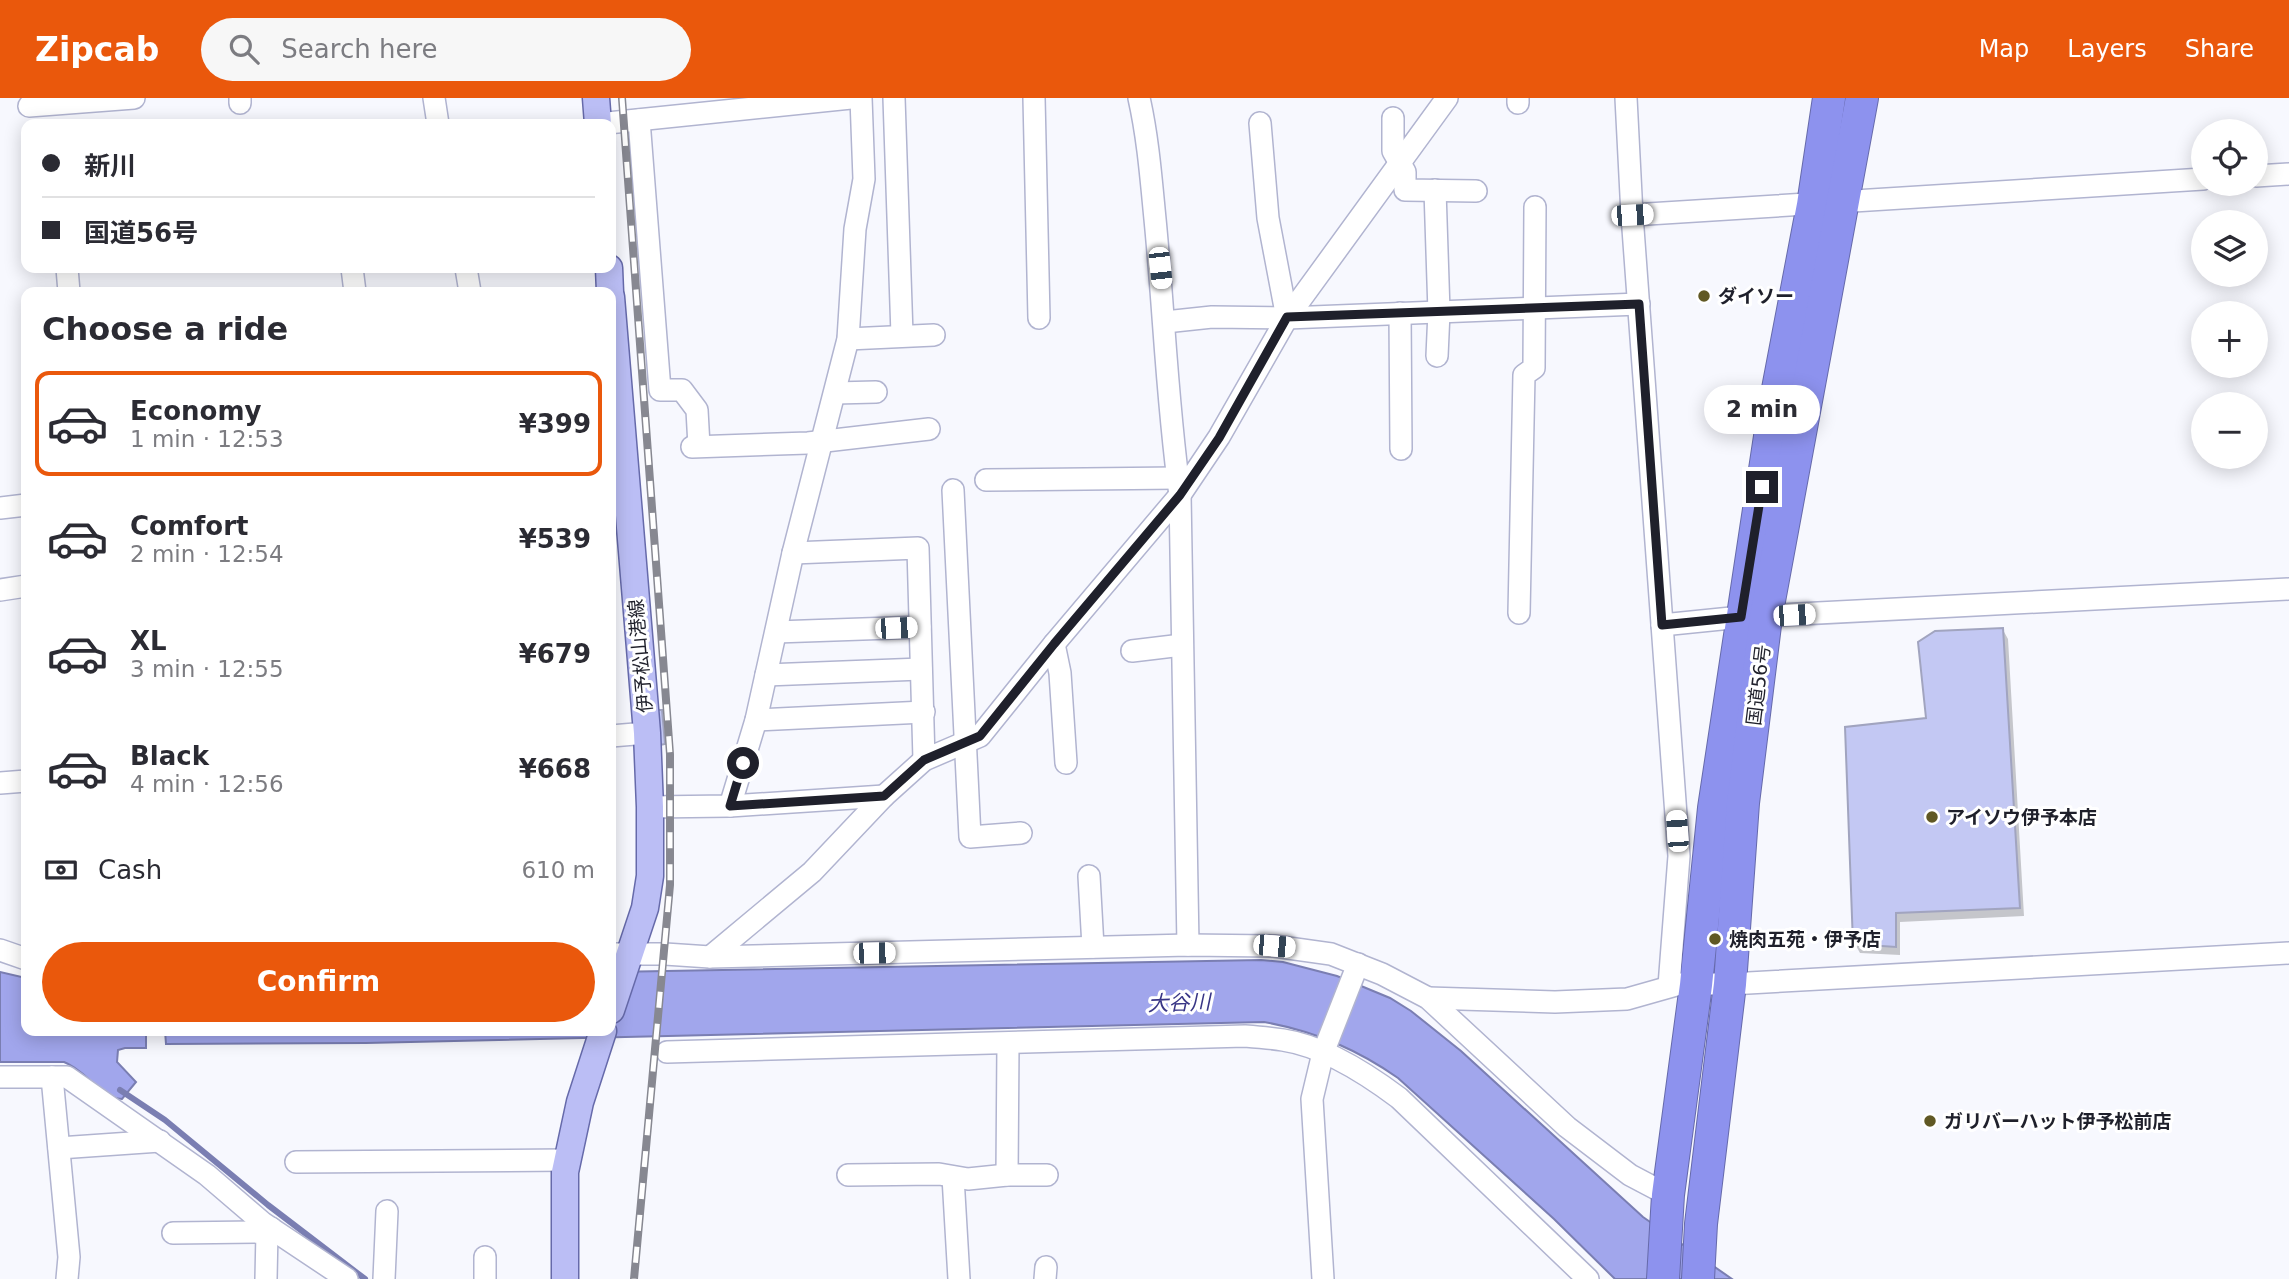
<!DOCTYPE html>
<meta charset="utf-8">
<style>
:root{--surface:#fff;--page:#f7f7f7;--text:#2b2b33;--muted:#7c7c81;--line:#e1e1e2;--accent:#ea580c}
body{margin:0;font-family:"DejaVu Sans","Noto Sans JP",sans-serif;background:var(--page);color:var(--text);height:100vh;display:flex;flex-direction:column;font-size:26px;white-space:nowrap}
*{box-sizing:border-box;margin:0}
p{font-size:23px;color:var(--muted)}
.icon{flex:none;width:38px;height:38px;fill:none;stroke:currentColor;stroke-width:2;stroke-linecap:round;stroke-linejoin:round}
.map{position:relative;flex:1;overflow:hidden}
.panel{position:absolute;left:21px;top:189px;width:595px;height:749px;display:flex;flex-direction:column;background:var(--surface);border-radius:14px;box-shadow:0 4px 18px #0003}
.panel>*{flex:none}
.guide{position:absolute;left:21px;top:21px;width:595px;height:154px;border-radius:14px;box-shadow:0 4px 18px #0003;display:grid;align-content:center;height:154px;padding:0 21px;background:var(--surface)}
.fabs{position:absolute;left:2191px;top:21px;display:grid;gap:14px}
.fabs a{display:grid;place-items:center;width:77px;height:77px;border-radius:50%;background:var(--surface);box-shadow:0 4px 18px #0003;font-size:35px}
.end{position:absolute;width:32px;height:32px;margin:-16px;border:9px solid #1f202b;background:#fff;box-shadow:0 0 0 4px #fff}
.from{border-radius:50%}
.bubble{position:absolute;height:49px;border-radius:24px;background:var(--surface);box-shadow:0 4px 18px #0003;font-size:23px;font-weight:700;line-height:49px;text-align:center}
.car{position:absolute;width:21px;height:42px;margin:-21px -10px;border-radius:9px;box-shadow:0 0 5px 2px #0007;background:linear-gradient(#fff 24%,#345 0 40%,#fff 0 76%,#345 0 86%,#fff 0)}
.guide b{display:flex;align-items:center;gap:24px;height:66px;font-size:26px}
.guide b+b{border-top:2px solid var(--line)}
.guide i{width:18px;height:18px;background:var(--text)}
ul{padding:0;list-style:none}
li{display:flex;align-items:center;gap:21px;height:105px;margin:0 14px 10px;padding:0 7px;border:4px solid transparent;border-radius:14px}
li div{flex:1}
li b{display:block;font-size:26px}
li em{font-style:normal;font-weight:700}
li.current{border-color:var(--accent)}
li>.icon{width:63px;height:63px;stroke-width:1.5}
h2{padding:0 21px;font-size:32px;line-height:84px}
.pay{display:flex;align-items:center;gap:18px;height:77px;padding:0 21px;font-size:26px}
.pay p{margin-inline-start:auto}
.button{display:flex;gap:14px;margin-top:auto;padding:14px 21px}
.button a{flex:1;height:80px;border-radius:42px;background:var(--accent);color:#fff;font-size:28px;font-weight:700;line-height:80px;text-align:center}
header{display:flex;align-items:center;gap:42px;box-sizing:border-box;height:98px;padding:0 35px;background:var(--accent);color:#fff}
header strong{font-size:33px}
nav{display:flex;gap:38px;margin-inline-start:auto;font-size:24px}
.search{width:490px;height:63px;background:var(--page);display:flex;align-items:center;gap:18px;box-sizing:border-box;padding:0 24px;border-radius:38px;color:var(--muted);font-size:26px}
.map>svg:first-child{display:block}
.water{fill:#a1a6ec;stroke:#7a7eb2;stroke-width:2}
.shadow{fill:#0003}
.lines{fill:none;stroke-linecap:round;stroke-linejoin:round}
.stream{stroke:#7a7eb2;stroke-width:6}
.building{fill:#c3c8f3;stroke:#a1a4bf;stroke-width:2}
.minor-casing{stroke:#b1b4d0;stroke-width:24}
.major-casing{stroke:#666aaa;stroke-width:29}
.highway-casing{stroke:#666aaa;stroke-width:34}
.minor{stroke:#fff;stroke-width:21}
.major{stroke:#bbbef5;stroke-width:26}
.highway{stroke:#8d92ee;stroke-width:32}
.rail-casing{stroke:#878891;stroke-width:8}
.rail{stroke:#fff;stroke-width:5;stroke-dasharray:16;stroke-linecap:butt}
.route{stroke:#1f202b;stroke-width:9}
.poi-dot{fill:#605824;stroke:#fff;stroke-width:2.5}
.labels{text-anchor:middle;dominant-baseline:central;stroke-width:6;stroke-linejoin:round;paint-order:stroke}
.poi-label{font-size:19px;font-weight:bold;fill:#1f202b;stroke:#fff;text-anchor:start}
.street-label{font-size:19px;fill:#1f202b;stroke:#fff}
.water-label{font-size:21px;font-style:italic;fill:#393686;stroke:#fff}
</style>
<header>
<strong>Zipcab</strong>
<div class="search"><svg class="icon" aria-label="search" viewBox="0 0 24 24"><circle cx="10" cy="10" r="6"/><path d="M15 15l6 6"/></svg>Search here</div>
<nav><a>Map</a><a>Layers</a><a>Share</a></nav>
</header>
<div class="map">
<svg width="2289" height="1181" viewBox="0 0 2289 1181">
<rect width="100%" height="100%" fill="#f7f8fe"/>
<!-- water -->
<g class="water">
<path d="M1261,862L1283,864L1337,878L1390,900L1411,913L1461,953L1643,1119L1732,1181H1615L1554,1121L1398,980C1357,951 1315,933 1264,924L366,945L166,946L165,933H611V874Z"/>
<path d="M0,874L26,880V933H146V950H125L118,952L117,964L136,984L122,1001C99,999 86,972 64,964H0Z"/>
</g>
<!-- shadow -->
<polygon class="shadow" points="2003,532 2008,541 2024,818 1900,824 1900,857 1860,855 1855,846 1928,621"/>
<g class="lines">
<!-- stream -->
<polyline class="stream" points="120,992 165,1022 268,1107 365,1181"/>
</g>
<!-- building -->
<g class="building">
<polygon points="2003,530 2020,810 1896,815 1896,849 1853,846 1845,629 1926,620 1918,544 1935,533"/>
<polygon points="657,612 662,612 665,646 660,647"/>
</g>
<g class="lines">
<!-- minor casing -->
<g class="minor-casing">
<g id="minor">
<polyline points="240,0 240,5"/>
<polyline points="434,0 438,26"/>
<polyline points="894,0 902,237"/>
<polyline points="1034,0 1039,220"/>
<path d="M1139,0C1148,40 1151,80 1155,121C1164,213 1167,306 1180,397L1188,847"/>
<polyline points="1518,0 1518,5"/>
<polyline points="1626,0 1632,117 1679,758 1669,888"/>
<polyline points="29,8 134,0"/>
<polyline points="1393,20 1393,53 1405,74 1405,92 1476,93"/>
<polyline points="639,22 660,292 682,292 697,312 699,348"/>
<polyline points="1260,25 1268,120 1287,220"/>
<polyline points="598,26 851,0"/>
<polyline points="2256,78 2289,76"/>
<polyline points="1435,92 1439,214 1437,258"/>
<polyline points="1632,117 2203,81"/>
<polyline points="67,170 69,194"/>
<polyline points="352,170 355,194"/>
<polyline points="466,170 470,194"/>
<polyline points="1400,215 1401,351"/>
<polyline points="1165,224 1212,219 1287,220 1639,206"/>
<polyline points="848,241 934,237"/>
<polyline points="835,295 876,294"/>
<polyline points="692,349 808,345 929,331"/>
<polyline points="986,382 1178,380"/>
<polyline points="953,392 970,739 1021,735"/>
<polyline points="0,410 26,407"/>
<polyline points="793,455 918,450 924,662"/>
<polyline points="0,492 26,488"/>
<polyline points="1519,515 1524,277 1534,270 1535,109"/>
<polyline points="1662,527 1741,519 2289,491"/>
<polyline points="776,534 920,529"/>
<polyline points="1054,546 1060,575 1066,665"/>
<polyline points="1132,553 1182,547"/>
<polyline points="766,577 921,571"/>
<polyline points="756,622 924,614"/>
<polyline points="611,638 647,635"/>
<polyline points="0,685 26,683"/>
<polyline points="730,708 756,622 793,455 848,241 855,131 864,81 861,0"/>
<polyline points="650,709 730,708 884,698"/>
<polyline points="1089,778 1093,849"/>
<polyline points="0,852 26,861"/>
<polyline points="611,856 665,856 710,859 1188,847 1274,848 1331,856 1382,876 1428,900 1567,1029 1630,1077 1668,1097"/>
<polyline points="710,859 812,774 884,698 924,662 980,638 1054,546 1180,397 1219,339 1287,220 1447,0"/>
<polyline points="1428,900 1555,904 1627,901 1680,886 1730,886 2289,855"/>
<path d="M667,954L1245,938C1258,939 1270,940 1283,942C1323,948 1367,976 1399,1000L1588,1181"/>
<polyline points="0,979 67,979 207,1077 263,1125 347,1181"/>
<polyline points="52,979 69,1159 67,1181"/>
<polyline points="59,1050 160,1043"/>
<polyline points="296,1064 567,1062"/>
<polyline points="848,1077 939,1076 968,1081 1007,1077 1047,1077"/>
<polyline points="1007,1077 1008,946"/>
<polyline points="953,1079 959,1181"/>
<polyline points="173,1135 267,1134 271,1130"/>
<polyline points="266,1181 267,1134"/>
<polyline points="384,1181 387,1113"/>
<polyline points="485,1181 485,1159"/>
<polyline points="1045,1181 1046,1169"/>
<polyline points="1323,1181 1312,1001 1323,955 1358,866"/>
</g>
</g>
<!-- major casing -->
<g class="major-casing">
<g id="major">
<polyline points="596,0 598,26"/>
<polyline points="609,170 610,194"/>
<polyline points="611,199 647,635 650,709 650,778 645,810 611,912"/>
<polyline points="565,1181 565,1074 580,1004 603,933"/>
</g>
</g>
<!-- highway casing -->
<g class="highway-casing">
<g id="highway">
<polyline points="1663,1181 1668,1097 1696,887 1714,710 1774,312 1813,107 1829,0"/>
<polyline points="1698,1181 1701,1126 1730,886 1743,705 1766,519 1862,0"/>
</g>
</g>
<!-- minor -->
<use href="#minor" class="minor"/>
<!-- major -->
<use href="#major" class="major"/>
<!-- highway -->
<use href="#highway" class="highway"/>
<!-- rail casing -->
<g class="rail-casing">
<polyline id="rail" points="622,0 670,656 670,787 634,1181"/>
</g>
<!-- rail -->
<use href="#rail" class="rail"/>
</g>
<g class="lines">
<!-- route -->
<polyline class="route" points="743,665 730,708 884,698 924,662 980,638 1054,546 1180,397 1219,340 1287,219 1639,206 1662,527 1741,519 1762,389"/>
</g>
<!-- markers -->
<g class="poi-dot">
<circle cx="1704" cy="198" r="7"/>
<circle cx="1932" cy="719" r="7"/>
<circle cx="1715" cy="841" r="7"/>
<circle cx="1930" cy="1023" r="7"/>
</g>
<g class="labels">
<!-- poi labels -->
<g class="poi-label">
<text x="1718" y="198">ダイソー</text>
<text x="1946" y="719">アイソウ伊予本店</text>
<text x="1729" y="841">焼肉五苑・伊予店</text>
<text x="1944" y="1023">ガリバーハット伊予松前店</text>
</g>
<!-- street labels -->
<g class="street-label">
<text transform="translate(640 558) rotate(-95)">伊予松山港線</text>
<text transform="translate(1758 587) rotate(-83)">国道56号</text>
</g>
<!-- water labels -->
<g class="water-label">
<text transform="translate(1179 905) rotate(-2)">大谷川</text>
</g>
</g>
</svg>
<div class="fabs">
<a><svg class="icon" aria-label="locate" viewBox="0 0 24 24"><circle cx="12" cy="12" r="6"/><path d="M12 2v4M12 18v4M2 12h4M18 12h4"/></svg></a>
<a><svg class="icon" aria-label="layers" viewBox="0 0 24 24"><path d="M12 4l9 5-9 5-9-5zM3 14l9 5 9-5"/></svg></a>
<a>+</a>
<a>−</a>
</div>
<i class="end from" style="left:743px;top:665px"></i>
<i class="end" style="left:1762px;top:389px"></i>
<div class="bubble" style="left:1704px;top:287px;width:116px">2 min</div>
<i class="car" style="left:1632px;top:117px;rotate:87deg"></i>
<i class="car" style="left:1160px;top:170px;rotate:174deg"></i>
<i class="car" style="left:1794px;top:517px;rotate:87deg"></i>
<i class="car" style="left:896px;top:530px;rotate:88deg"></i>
<i class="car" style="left:1677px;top:733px;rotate:356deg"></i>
<i class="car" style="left:1274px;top:848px;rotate:95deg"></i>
<i class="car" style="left:874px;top:855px;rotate:89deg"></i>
<div class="guide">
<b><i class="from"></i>新川</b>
<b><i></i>国道56号</b>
</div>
<section class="panel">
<h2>Choose a ride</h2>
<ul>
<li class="current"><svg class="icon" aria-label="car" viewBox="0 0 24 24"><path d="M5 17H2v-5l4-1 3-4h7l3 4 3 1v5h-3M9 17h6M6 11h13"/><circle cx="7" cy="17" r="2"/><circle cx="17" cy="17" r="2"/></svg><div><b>Economy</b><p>1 min · 12:53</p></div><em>¥399</em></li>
<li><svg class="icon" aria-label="car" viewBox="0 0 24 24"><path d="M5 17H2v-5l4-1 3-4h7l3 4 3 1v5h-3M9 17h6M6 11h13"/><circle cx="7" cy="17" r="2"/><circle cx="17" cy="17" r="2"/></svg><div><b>Comfort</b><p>2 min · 12:54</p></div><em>¥539</em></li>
<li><svg class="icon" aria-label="car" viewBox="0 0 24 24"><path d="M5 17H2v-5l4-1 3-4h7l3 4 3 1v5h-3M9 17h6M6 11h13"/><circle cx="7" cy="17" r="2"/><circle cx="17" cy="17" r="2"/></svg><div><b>XL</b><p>3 min · 12:55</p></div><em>¥679</em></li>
<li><svg class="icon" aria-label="car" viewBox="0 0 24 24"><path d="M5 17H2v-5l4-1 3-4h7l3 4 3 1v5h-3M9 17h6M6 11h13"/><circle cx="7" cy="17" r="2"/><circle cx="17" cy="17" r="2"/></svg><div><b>Black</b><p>4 min · 12:56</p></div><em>¥668</em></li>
</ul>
<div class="pay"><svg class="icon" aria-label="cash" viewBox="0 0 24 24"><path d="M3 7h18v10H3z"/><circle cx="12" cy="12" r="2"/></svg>Cash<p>610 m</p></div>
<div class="button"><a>Confirm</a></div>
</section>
</div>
